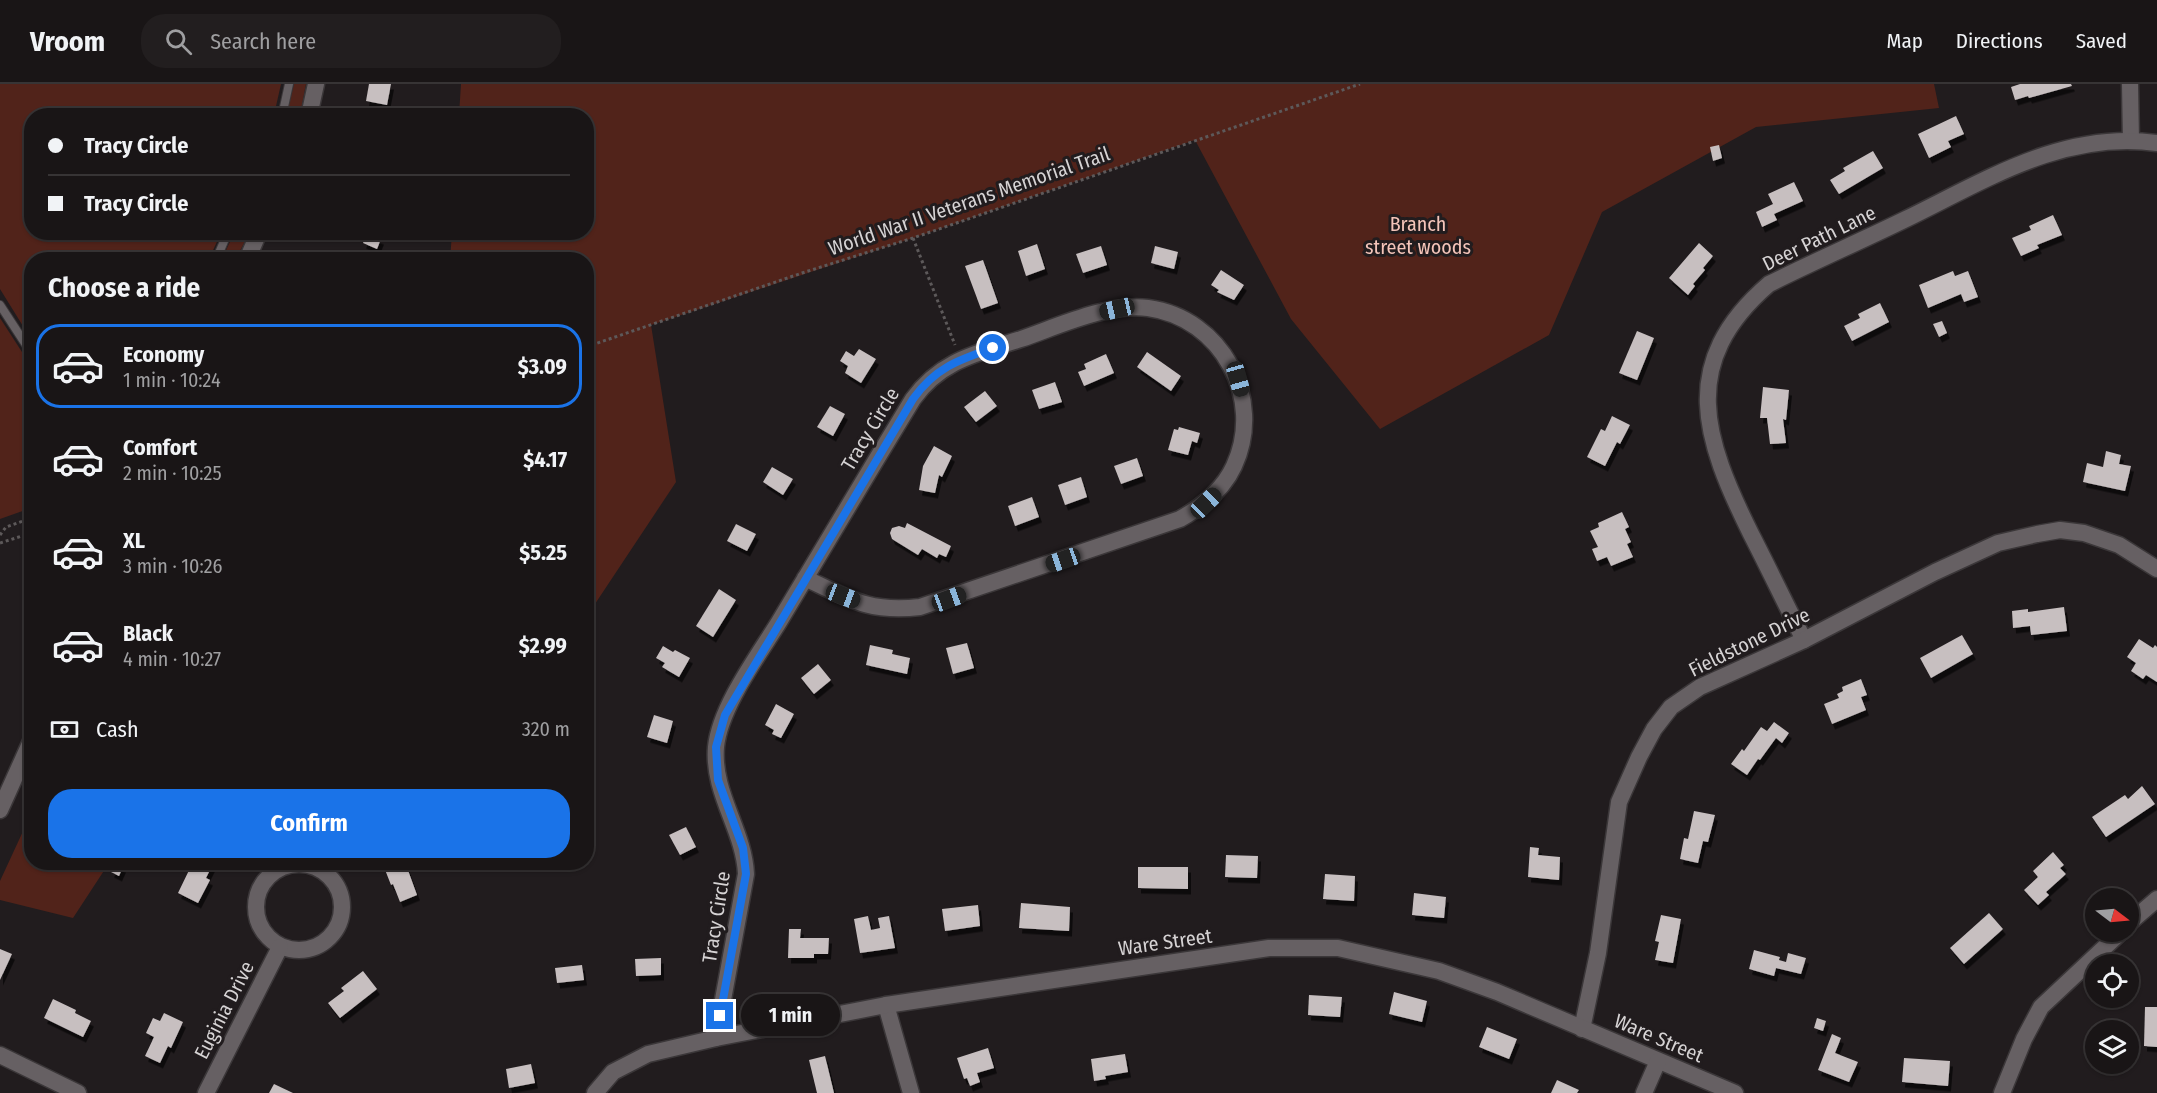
<!DOCTYPE html>
<meta charset="utf-8">
<style>
:root{--surface:#191516;--page:#221e1f;--text:#f1f3f6;--muted:#9f9fa1;--line:#373435;--accent:#1a73e8}
body{margin:0;font-family:"Fira Sans Condensed",sans-serif;background:var(--page);color:var(--text);height:100vh;display:flex;flex-direction:column;font-size:22px;white-space:nowrap}
*{box-sizing:border-box;margin:0}
p{font-size:20px;color:var(--muted)}
.icon{flex:none;width:33px;height:33px;fill:none;stroke:currentColor;stroke-width:2;stroke-linecap:round;stroke-linejoin:round}
.map{position:relative;flex:1;overflow:hidden}
.panel{position:absolute;left:24px;top:168px;width:570px;height:618px;display:flex;flex-direction:column;background:var(--surface);border-radius:24px;box-shadow:0 2px 4px #0004,0 0 0 2px var(--line)}
.panel>*{flex:none}
.top-card{position:absolute;left:24px;top:24px;width:570px;height:132px;border-radius:24px;box-shadow:0 2px 4px #0004,0 0 0 2px var(--line);display:grid;align-content:center;height:132px;padding:0 24px;background:var(--surface)}
.needle{width:39px;rotate:106deg}
.controls{position:absolute;left:2085px;top:804px;display:grid;gap:12px}
.controls a{display:grid;place-items:center;width:54px;height:54px;border-radius:50%;background:var(--surface);box-shadow:0 2px 4px #0004,0 0 0 2px var(--line);font-size:30px}
.end{position:absolute;width:27px;height:27px;margin:-14px;border:8px solid #1a73e8;background:#fff;box-shadow:0 0 0 3px #fff}
.from{border-radius:50%}
.bubble{position:absolute;height:42px;border-radius:21px;background:var(--surface);box-shadow:0 2px 4px #0004,0 0 0 2px var(--line);font-size:20px;font-weight:700;line-height:42px;text-align:center}
.car{position:absolute;width:18px;height:36px;margin:-18px -9px;border-radius:8px;box-shadow:0 0 4px 2px #0007;background:linear-gradient(#222 24%,#8ab4d8 0 40%,#222 0 76%,#8ab4d8 0 86%,#222 0)}
.top-card b{display:flex;align-items:center;gap:21px;height:57px;font-size:22px}
.top-card b+b{border-top:2px solid var(--line)}
.top-card i{width:15px;height:15px;background:var(--text)}
ul{padding:0;list-style:none}
li{display:flex;align-items:center;gap:18px;height:84px;margin:0 12px 9px;padding:0 12px;border:3px solid transparent;border-radius:24px}
li div{flex:1}
li b{display:block;font-size:22px}
li em{font-style:normal;font-weight:700}
li.active{border-color:var(--accent)}
li>.icon{width:54px;height:54px;stroke-width:1.5}
h2{padding:0 24px;font-size:27px;line-height:72px}
.pay{display:flex;align-items:center;gap:15px;height:66px;padding:0 24px;font-size:22px}
.pay p{margin-inline-start:auto}
.primary-button{display:flex;gap:12px;margin-top:auto;padding:12px 24px}
.primary-button a{flex:1;height:69px;border-radius:24px;background:var(--accent);color:#fff;font-size:24px;font-weight:700;line-height:69px;text-align:center}
header{display:flex;align-items:center;gap:36px;box-sizing:border-box;height:84px;padding:0 30px;background:var(--surface);border-bottom:2px solid var(--line)}
header strong{font-size:28px}
nav{display:flex;gap:33px;margin-inline-start:auto;font-size:21px}
.search{width:420px;height:54px;background:var(--page);display:flex;align-items:center;gap:15px;box-sizing:border-box;padding:0 21px;border-radius:24px;color:var(--muted);font-size:22px}
.map>svg:first-child{display:block}
.green{fill:#51231a}
.building{fill:#c7bfc0;filter:url(#shadow)}
.lines{fill:none;stroke-linecap:round;stroke-linejoin:round}
.service-casing{stroke:#3b3739;stroke-width:10}
.minor-casing{stroke:#3b3739;stroke-width:19}
.tertiary-casing{stroke:#3b3739;stroke-width:19}
.path{stroke:#5d595a;stroke-width:3;stroke-dasharray:3 3;stroke-linecap:butt}
.service{stroke:#666063;stroke-width:8}
.minor{stroke:#666063;stroke-width:16}
.tertiary{stroke:#666063;stroke-width:16}
.route{stroke:#1a73e8;stroke-width:8}
.labels{text-anchor:middle;dominant-baseline:central;stroke-width:6;stroke-linejoin:round;paint-order:stroke}
.street-label{font-size:20px;fill:#d6d3d4;stroke:#211c1e}
.park-label{font-size:20px;fill:#f4c4b9;stroke:#211c1e}
</style>
<header>
<strong>Vroom</strong>
<div class="search"><svg class="icon" aria-label="search" viewBox="0 0 24 24"><circle cx="10" cy="10" r="6"/><path d="M15 15l6 6"/></svg>Search here</div>
<nav><a>Map</a><a>Directions</a><a>Saved</a></nav>
</header>
<div class="map">
<svg width="2157" height="1009" viewBox="0 0 2157 1009">
<defs>
<filter id="shadow"><feDropShadow dx="3" dy="5.5" stdDeviation="0" flood-color="#0009"/></filter>
</defs>
<rect width="100%" height="100%" fill="#211c1e"/>
<!-- green -->
<g class="green">
<polygon points="0,0 281,0 274,31 32,32 32,148 221,149 209,175 32,176 31,255 0,205"/>
<polygon points="294,0 306,0 300,31 286,32"/>
<polygon points="461,0 1934,0 1939,24 1756,43 1602,128 1549,251 1380,345 1291,235 1195,56 913,154 651,241 676,398 587,532 586,176 450,176 452,149 586,148 586,32 459,31"/>
<polygon points="234,149 249,149 236,175 222,175"/>
<polygon points="0,234 31,282 31,424 0,435"/>
<polygon points="31,730 32,778 109,779 73,834 0,816 0,797"/>
</g>
<!-- building -->
<g class="building">
<polygon points="369,0 391,0 387,21 366,17"/>
<polygon points="2020,0 2071,0 2072,2 2029,14 2028,12 2015,16 2011,3"/>
<polygon points="1956,32 1964,50 1948,57 1951,63 1929,74 1918,50"/>
<polygon points="1719,61 1722,74 1713,77 1710,63"/>
<polygon points="1873,67 1883,84 1839,110 1830,96 1845,87 1843,84"/>
<polygon points="1794,98 1803,117 1774,130 1777,136 1762,143 1756,128 1773,120 1768,110"/>
<polygon points="2053,131 2062,151 2037,161 2039,164 2021,172 2012,154 2031,146 2029,142"/>
<polygon points="367,150 381,155 377,165 363,159"/>
<polygon points="1699,159 1713,172 1703,184 1705,186 1693,200 1695,202 1688,211 1669,194"/>
<polygon points="1037,160 1045,185 1026,192 1018,167"/>
<polygon points="1101,162 1107,181 1083,189 1076,170"/>
<polygon points="1155,162 1178,168 1174,185 1151,179"/>
<polygon points="983,176 998,219 981,225 965,182"/>
<polygon points="1221,186 1244,201 1234,216 1217,208 1219,206 1211,201"/>
<polygon points="1953,187 1955,192 1968,187 1978,213 1964,218 1961,210 1928,224 1919,201"/>
<polygon points="1880,219 1889,238 1852,257 1844,242 1860,234 1858,230"/>
<polygon points="1942,237 1947,249 1939,253 1933,240"/>
<polygon points="1637,247 1654,254 1637,296 1619,289"/>
<polygon points="859,265 876,275 861,299 845,289 848,282 840,277 846,267 854,272"/>
<polygon points="1147,268 1181,292 1171,307 1137,283"/>
<polygon points="1106,270 1114,289 1084,302 1078,288 1086,285 1084,280"/>
<polygon points="1055,298 1062,318 1039,325 1032,306"/>
<polygon points="1763,303 1789,306 1786,336 1783,335 1786,359 1770,360 1767,334 1760,334"/>
<polygon points="985,307 997,322 976,338 964,323"/>
<polygon points="830,322 845,330 833,352 817,343"/>
<polygon points="1612,332 1630,341 1620,360 1617,358 1605,382 1587,373 1601,345 1605,347"/>
<polygon points="1179,343 1200,349 1197,359 1192,357 1188,371 1168,366 1174,345 1178,346"/>
<polygon points="934,362 952,372 942,393 939,391 935,409 919,406 923,382"/>
<polygon points="2106,367 2121,371 2119,380 2131,382 2125,407 2083,398 2087,379 2103,383"/>
<polygon points="1137,374 1143,392 1121,400 1114,382"/>
<polygon points="772,383 793,395 783,411 763,398"/>
<polygon points="1081,393 1087,413 1065,421 1058,401"/>
<polygon points="1032,413 1039,433 1015,442 1008,422"/>
<polygon points="1622,428 1629,443 1625,445 1631,458 1627,460 1633,473 1611,482 1607,473 1597,477 1592,465 1598,463 1590,447 1599,443 1598,439"/>
<polygon points="907,439 951,462 946,473 939,470 937,474 922,465 918,471 892,455 890,449 892,444 899,442 905,444"/>
<polygon points="736,440 756,450 747,467 727,457"/>
<polygon points="719,505 736,516 713,553 696,542"/>
<polygon points="2064,523 2067,547 2031,551 2030,542 2013,544 2012,527 2028,525 2028,528"/>
<polygon points="1962,551 1973,570 1931,594 1920,574"/>
<polygon points="2139,555 2153,564 2155,561 2157,563 2157,598 2146,591 2143,595 2131,587 2136,579 2127,573"/>
<polygon points="967,559 974,584 953,590 946,564"/>
<polygon points="870,561 893,566 892,570 910,574 907,590 866,581"/>
<polygon points="663,562 673,568 675,566 690,574 679,593 662,583 665,579 656,574"/>
<polygon points="818,580 831,596 814,610 801,594"/>
<polygon points="1861,595 1867,611 1861,613 1866,626 1832,640 1824,620 1839,614 1837,610 1843,607 1842,603"/>
<polygon points="776,620 794,630 781,654 772,650 774,646 765,641"/>
<polygon points="654,631 673,637 667,659 647,653"/>
<polygon points="1774,638 1789,649 1782,659 1776,654 1760,676 1758,675 1747,691 1731,680 1742,665 1744,667 1761,643 1767,647"/>
<polygon points="2142,702 2155,720 2106,753 2092,733 2125,711 2128,715"/>
<polygon points="1694,727 1715,731 1708,758 1703,757 1698,779 1680,775 1684,754 1688,755"/>
<polygon points="686,743 696,763 680,771 669,751"/>
<polygon points="1530,763 1539,764 1538,771 1560,773 1559,796 1528,793"/>
<polygon points="2053,768 2064,781 2060,784 2066,790 2046,808 2049,811 2038,821 2024,806 2038,793 2033,787"/>
<polygon points="1226,771 1258,772 1257,794 1225,793"/>
<polygon points="193,778 214,778 206,794 210,796 198,819 178,809"/>
<polygon points="382,778 405,778 417,811 400,818 393,800 391,801"/>
<polygon points="115,780 123,783 119,792 111,788"/>
<polygon points="1138,783 1188,783 1188,805 1138,804"/>
<polygon points="1325,790 1355,792 1354,817 1323,815"/>
<polygon points="1414,809 1446,813 1444,834 1412,831"/>
<polygon points="1021,819 1070,823 1069,847 1019,844"/>
<polygon points="978,821 980,842 945,847 942,825"/>
<polygon points="1989,829 2003,845 1964,880 1950,864"/>
<polygon points="1661,831 1681,835 1673,879 1655,876 1659,858 1655,857"/>
<polygon points="868,832 871,846 880,844 878,834 889,832 895,864 860,869 854,835"/>
<polygon points="789,845 801,845 800,854 829,854 828,870 814,870 814,874 788,874"/>
<polygon points="0,865 12,870 0,896"/>
<polygon points="1754,866 1780,873 1779,876 1786,878 1788,869 1806,874 1801,890 1776,884 1774,892 1749,885"/>
<polygon points="661,874 661,891 636,892 635,875"/>
<polygon points="582,881 584,896 557,899 555,884"/>
<polygon points="363,887 377,905 340,934 328,919 344,907 341,904"/>
<polygon points="1394,908 1427,917 1422,938 1389,930"/>
<polygon points="1309,911 1342,913 1340,933 1308,931"/>
<polygon points="53,915 76,926 75,929 91,937 83,953 44,934"/>
<polygon points="2145,923 2157,923 2157,963 2144,962"/>
<polygon points="164,929 183,938 171,964 168,962 160,979 145,972 154,953 146,949 153,934 160,937"/>
<polygon points="1817,934 1826,937 1823,947 1814,944"/>
<polygon points="1487,943 1517,955 1509,975 1479,963"/>
<polygon points="1832,950 1841,954 1835,969 1858,978 1849,998 1818,986"/>
<polygon points="988,964 994,984 977,989 980,998 970,1002 967,994 964,995 957,974"/>
<polygon points="1125,970 1128,988 1105,992 1106,995 1094,997 1091,975"/>
<polygon points="825,972 834,1009 817,1009 809,976"/>
<polygon points="1904,974 1950,977 1948,1002 1902,998"/>
<polygon points="531,980 535,999 509,1004 506,985"/>
<polygon points="1557,996 1579,1006 1577,1009 1551,1009"/>
<polygon points="274,1000 293,1009 269,1009"/>
</g>
<g class="lines">
<!-- service casing -->
<g class="service-casing">
<g id="service">
<polyline points="282,32 289,0"/>
<polyline points="216,176 228,148"/>
<polyline points="0,221 32,270"/>
</g>
</g>
<!-- minor casing -->
<g class="minor-casing">
<g id="minor">
<polyline points="2130,0 2131,57"/>
<path d="M1804,556C1786,521 1769,485 1751,450C1704,355 1677,279 1769,200C1815,177 1861,157 1906,135C1986,96 2064,46 2157,59"/>
<circle cx="299" cy="823" r="43"/>
<polyline points="2128,840 2157,815"/>
<polyline points="886,921 911,1009"/>
<polyline points="1582,945 1598,869 1619,718 1639,673 1654,645 1671,623 1700,603 1804,556 1935,488 1998,459 2037,450 2060,446 2084,449 2119,461 2157,485"/>
<path d="M716,954L746,790C744,746 712,709 716,663C720,623 758,572 779,538C824,463 868,389 913,315C941,276 978,269 1021,255C1059,242 1107,219 1148,224C1222,234 1265,315 1234,382C1223,406 1203,422 1180,435L920,523C870,529 849,515 805,494"/>
<polyline points="0,971 78,1009"/>
<polyline points="206,1009 280,863"/>
<polyline points="595,1009 613,988 648,970 716,954 886,921 1269,864 1338,864 1439,887 1497,908 1735,1009"/>
<polyline points="1644,1009 1658,977"/>
<polyline points="2002,1009 2024,955 2041,923 2121,848"/>
</g>
</g>
<!-- tertiary casing -->
<g class="tertiary-casing">
<g id="tertiary">
<polyline points="309,32 316,0"/>
<polyline points="247,176 259,148"/>
<polyline points="0,726 32,655"/>
</g>
</g>
<!-- path -->
<g class="path">
<polyline points="913,154 955,261"/>
<polyline points="586,263 802,189 913,154 1360,0"/>
<polyline points="0,451 6,443 32,434"/>
<polyline points="0,459 22,452"/>
</g>
<!-- service -->
<use href="#service" class="service"/>
<!-- minor -->
<use href="#minor" class="minor"/>
<!-- tertiary -->
<use href="#tertiary" class="tertiary"/>
</g>
<g class="lines">
<!-- route -->
<path class="route" d="M720,932L746,790L743,764L718,696L716,663L725,631L913,315C935,284 958,276 993,264"/>
</g>
<g class="labels">
<!-- street labels -->
<g class="street-label">
<text transform="translate(969 117) rotate(-19)">World War II Veterans Memorial Trail</text>
<text transform="translate(1819 154) rotate(-26)">Deer Path Lane</text>
<text transform="translate(870 345) rotate(-59)">Tracy Circle</text>
<text transform="translate(1749 558) rotate(-26)">Fieldstone Drive</text>
<text transform="translate(716 833) rotate(-81)">Tracy Circle</text>
<text transform="translate(1165 858) rotate(-8)">Ware Street</text>
<text transform="translate(224 926) rotate(-63)">Euginia Drive</text>
<text transform="translate(1659 954) rotate(23)">Ware Street</text>
</g>
<!-- park labels -->
<g class="park-label">
<text x="1418" y="140">Branch<tspan x="1418" dy="23">street woods</tspan></text>
</g>
</g>
</svg>
<div class="controls">
<a><svg class="needle" viewBox="-14 -14 28 28"><path d="M0-13l5 13h-10z" fill="#e53935"/><path d="M0 13l5-13h-10z" fill="#9f9fa1"/></svg></a>
<a><svg class="icon" aria-label="locate" viewBox="0 0 24 24"><circle cx="12" cy="12" r="6"/><path d="M12 2v4M12 18v4M2 12h4M18 12h4"/></svg></a>
<a><svg class="icon" aria-label="layers" viewBox="0 0 24 24"><path d="M12 4l9 5-9 5-9-5zM3 14l9 5 9-5"/></svg></a>
</div>
<i class="end from" style="left:993px;top:264px"></i>
<i class="end" style="left:720px;top:932px"></i>
<div class="bubble" style="left:741px;top:910px;width:99px">1 min</div>
<i class="car" style="left:1117px;top:225px;rotate:257deg"></i>
<i class="car" style="left:1238px;top:295px;rotate:164deg"></i>
<i class="car" style="left:1206px;top:419px;rotate:46deg"></i>
<i class="car" style="left:1063px;top:476px;rotate:251deg"></i>
<i class="car" style="left:843px;top:512px;rotate:111deg"></i>
<i class="car" style="left:949px;top:515px;rotate:70deg"></i>
<div class="top-card">
<b><i class="from"></i>Tracy Circle</b>
<b><i></i>Tracy Circle</b>
</div>
<section class="panel">
<h2>Choose a ride</h2>
<ul>
<li class="active"><svg class="icon" aria-label="car" viewBox="0 0 24 24"><path d="M5 17H2v-5l4-1 3-4h7l3 4 3 1v5h-3M9 17h6M6 11h13"/><circle cx="7" cy="17" r="2"/><circle cx="17" cy="17" r="2"/></svg><div><b>Economy</b><p>1 min · 10:24</p></div><em>$3.09</em></li>
<li><svg class="icon" aria-label="car" viewBox="0 0 24 24"><path d="M5 17H2v-5l4-1 3-4h7l3 4 3 1v5h-3M9 17h6M6 11h13"/><circle cx="7" cy="17" r="2"/><circle cx="17" cy="17" r="2"/></svg><div><b>Comfort</b><p>2 min · 10:25</p></div><em>$4.17</em></li>
<li><svg class="icon" aria-label="car" viewBox="0 0 24 24"><path d="M5 17H2v-5l4-1 3-4h7l3 4 3 1v5h-3M9 17h6M6 11h13"/><circle cx="7" cy="17" r="2"/><circle cx="17" cy="17" r="2"/></svg><div><b>XL</b><p>3 min · 10:26</p></div><em>$5.25</em></li>
<li><svg class="icon" aria-label="car" viewBox="0 0 24 24"><path d="M5 17H2v-5l4-1 3-4h7l3 4 3 1v5h-3M9 17h6M6 11h13"/><circle cx="7" cy="17" r="2"/><circle cx="17" cy="17" r="2"/></svg><div><b>Black</b><p>4 min · 10:27</p></div><em>$2.99</em></li>
</ul>
<div class="pay"><svg class="icon" aria-label="cash" viewBox="0 0 24 24"><path d="M3 7h18v10H3z"/><circle cx="12" cy="12" r="2"/></svg>Cash<p>320 m</p></div>
<div class="primary-button"><a>Confirm</a></div>
</section>
</div>
